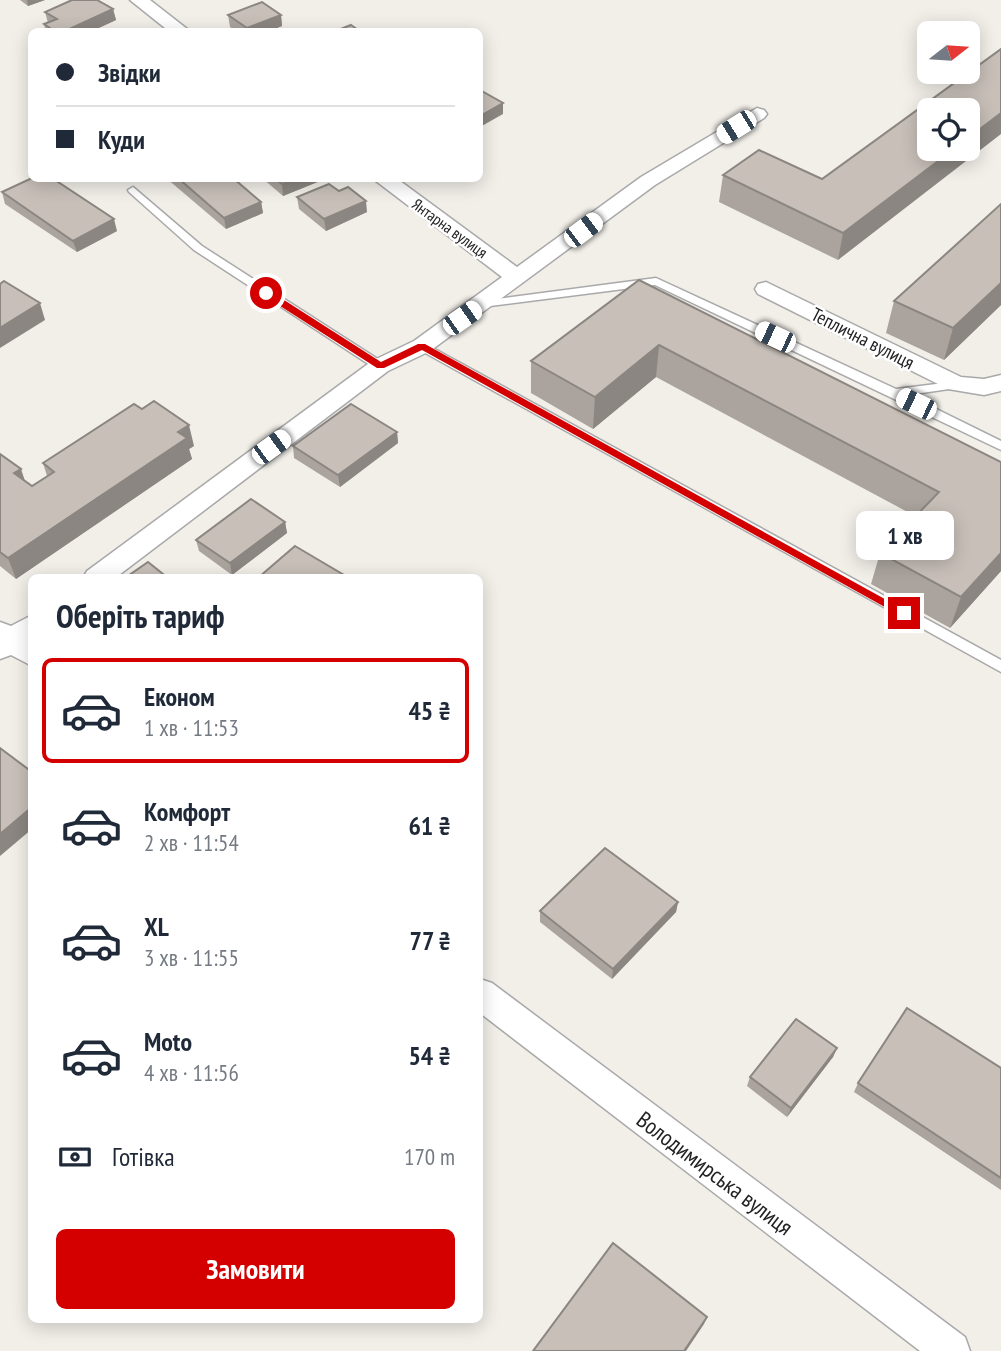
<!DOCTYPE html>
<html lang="uk">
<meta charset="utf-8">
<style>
:root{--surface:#fff;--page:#f2f2f3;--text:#1f2937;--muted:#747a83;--line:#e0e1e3;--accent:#d40000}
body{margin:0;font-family:"PT Sans Narrow",sans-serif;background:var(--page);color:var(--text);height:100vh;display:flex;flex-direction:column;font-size:26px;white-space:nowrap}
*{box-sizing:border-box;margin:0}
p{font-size:23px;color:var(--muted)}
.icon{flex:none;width:38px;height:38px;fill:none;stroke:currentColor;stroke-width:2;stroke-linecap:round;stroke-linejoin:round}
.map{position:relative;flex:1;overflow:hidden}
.panel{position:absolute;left:28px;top:574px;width:455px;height:749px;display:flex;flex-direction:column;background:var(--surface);border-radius:10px;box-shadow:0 4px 18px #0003}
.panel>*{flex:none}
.guide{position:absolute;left:28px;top:28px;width:455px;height:154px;border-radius:10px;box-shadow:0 4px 18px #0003;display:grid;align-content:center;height:154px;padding:0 28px;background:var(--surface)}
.needle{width:46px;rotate:73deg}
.fabs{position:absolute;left:917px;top:21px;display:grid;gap:14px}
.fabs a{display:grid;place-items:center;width:63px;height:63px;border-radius:10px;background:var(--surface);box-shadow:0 4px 18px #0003;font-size:35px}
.end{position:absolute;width:32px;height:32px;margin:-16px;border:9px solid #d40000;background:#fff;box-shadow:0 0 0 4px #fff}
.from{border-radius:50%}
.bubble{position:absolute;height:49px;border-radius:10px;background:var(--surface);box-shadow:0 4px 18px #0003;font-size:23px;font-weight:800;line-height:49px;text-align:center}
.car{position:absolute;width:21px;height:42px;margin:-21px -10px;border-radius:9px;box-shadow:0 0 5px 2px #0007;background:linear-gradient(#fff 24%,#345 0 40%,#fff 0 76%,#345 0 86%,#fff 0)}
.guide b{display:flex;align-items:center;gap:24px;height:66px;font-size:26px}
.guide b+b{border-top:2px solid var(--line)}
.guide i{width:18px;height:18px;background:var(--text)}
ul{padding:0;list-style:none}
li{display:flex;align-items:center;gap:21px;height:105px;margin:0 14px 10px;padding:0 14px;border:4px solid transparent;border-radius:10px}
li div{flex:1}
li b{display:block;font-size:26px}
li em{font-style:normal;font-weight:800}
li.current{border-color:var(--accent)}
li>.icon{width:63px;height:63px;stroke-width:1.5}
h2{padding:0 28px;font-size:32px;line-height:84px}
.pay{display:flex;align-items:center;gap:18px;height:77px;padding:0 28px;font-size:26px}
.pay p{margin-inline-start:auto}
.primary-button{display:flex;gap:14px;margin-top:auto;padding:14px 28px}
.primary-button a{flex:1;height:80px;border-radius:10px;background:var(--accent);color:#fff;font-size:28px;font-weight:800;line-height:80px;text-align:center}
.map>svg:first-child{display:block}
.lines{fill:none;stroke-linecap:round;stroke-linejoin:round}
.lane-casing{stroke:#a9a9a9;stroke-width:3}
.street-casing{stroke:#a9a9a9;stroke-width:3}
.lane{fill:#fff;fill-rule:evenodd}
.street{fill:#fff;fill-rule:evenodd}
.wall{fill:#aba49e}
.shaded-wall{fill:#8b8681}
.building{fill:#c7bfb8;stroke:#8b8681;stroke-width:2}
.route{fill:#d40000}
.labels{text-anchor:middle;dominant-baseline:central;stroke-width:5;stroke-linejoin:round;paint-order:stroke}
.far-street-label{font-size:16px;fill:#222;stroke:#fff}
.street-label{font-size:19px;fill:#222;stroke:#fff}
.near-street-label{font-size:23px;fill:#222;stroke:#fff}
</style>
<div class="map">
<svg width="1001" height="1351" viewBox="0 0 1001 1351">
<rect width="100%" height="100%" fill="#f2efe9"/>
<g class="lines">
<!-- lane casing -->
<g class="lane-casing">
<g id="lane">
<polygon points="133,187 202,246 384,363 384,369 376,369 194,250 129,192 128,190"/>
<polygon points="656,278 896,389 960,381 962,384 956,388 908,395 1001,441 1001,450 655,285 482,307 476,304 482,301"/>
<polygon points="422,342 1001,660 1001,672 418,349 416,346"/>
</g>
</g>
<!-- street casing -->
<g class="street-casing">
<g id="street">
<polygon points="130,0 150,0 191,32 170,32"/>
<polygon points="757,108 764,110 767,114 764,118 655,185 430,351 388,371 115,578 83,578 87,571 372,361 414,341 502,277 372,178 396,178 517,267 641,177"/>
<polygon points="766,282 961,377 984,379 1001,375 1001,391 984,395 948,389 758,294 755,289 758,284"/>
<polygon points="32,615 32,666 11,655 0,659 0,622 11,626"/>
<polygon points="480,979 492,983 965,1337 970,1351 920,1351 480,1013"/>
</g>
</g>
<!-- lane -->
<use href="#lane" class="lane"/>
<!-- street -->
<use href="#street" class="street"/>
</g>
<!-- wall -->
<g class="wall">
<polygon points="20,0 45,0 28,6"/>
<polygon points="113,9 116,20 90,32 46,32 44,24 48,23 45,12"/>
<polygon points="228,15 281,15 282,26 267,32 237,32 230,27"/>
<polygon points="1001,49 838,260 719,202 723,175 822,179"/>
<polygon points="166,178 233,178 261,202 263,213 226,229"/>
<polygon points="262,178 319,178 320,181 283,196"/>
<polygon points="2,192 117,231 77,252 5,204"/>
<polygon points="297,197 367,212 326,231 299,209"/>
<polygon points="1001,204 1001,305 944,360 886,333 894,301"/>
<polygon points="639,280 1001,462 1001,571 950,628 871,584 880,553 915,516 656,377 593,429 531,393 531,361"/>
<polygon points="397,432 398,443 340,487 294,458 293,446"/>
<polygon points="194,446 189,449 192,459 16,579 0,566 0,454 25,481 32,486 47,476 43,463"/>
<polygon points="285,522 287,533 232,575 199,551 196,540"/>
<polygon points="678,902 676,912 612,979 540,922 540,911"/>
<polygon points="837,1048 833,1057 787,1117 747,1086 750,1077"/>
<polygon points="1001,1068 1001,1190 854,1092 858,1083"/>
</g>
<!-- shaded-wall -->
<g class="shaded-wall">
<polygon points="27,0 45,0 28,6"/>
<polygon points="113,9 116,20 90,32 63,32"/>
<polygon points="281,15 282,26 267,32 247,32 247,28"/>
<polygon points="503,103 503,114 480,127 480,116"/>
<polygon points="1001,113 1001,134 838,260 843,233 954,149 968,149 968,138"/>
<polygon points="296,178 319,178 320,181 283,196 282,184"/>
<polygon points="366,201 367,212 326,231 324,219"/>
<polygon points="261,202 263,213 226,229 224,218"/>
<polygon points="114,219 117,231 77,252 73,241"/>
<polygon points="1001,283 1001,305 944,360 953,328"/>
<polygon points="40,303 45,320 0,348 0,328"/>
<polygon points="659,345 656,377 593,429 595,397"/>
<polygon points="189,425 194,446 189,449 192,459 16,579 8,558"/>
<polygon points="397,432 398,443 340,487 338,475"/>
<polygon points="21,469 28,490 14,473"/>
<polygon points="285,522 287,533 232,575 230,563"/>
<polygon points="1001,553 1001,571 950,628 961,597"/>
<polygon points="32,807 32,829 0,856 0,834"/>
<polygon points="678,902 676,912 612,979 613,969"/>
<polygon points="837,1048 833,1057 787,1117 791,1108"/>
<polygon points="707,1317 704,1324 686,1351 684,1351"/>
</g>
<!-- building -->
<g class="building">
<polygon points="72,0 97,0 113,9 63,32 56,32 44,24 57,19 45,12"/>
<polygon points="262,2 281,15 247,28 228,15"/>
<polygon points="351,25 361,32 333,32"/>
<polygon points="1001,49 1001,113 968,138 968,110 929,110 929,149 954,149 843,233 723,175 759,150 822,179"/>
<polygon points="480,90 503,103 480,116"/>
<polygon points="32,178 52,178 114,219 73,241 2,192"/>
<polygon points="178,178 233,178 261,202 224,218"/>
<polygon points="275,178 296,178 282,184"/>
<polygon points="329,184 339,191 348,187 366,201 324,219 297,197"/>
<polygon points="1001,204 1001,283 953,328 894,301"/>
<polygon points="639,280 1001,462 1001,553 961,597 880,553 939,492 659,345 595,397 531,361"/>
<polygon points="4,281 40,303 0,328 0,284"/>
<polygon points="154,401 189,425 178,432 187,438 8,558 0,552 0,454 21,469 14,473 32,486 54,472 43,463 134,404 142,409"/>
<polygon points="351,404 397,432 338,475 293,446"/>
<polygon points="251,499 285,522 230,563 196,540"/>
<polygon points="295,546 349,578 259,577"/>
<polygon points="148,562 168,578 125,578"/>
<polygon points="0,748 32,772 32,807 0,834"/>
<polygon points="605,848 678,902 613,969 540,911"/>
<polygon points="907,1008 1001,1068 1001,1178 858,1083"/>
<polygon points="796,1019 837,1048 791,1108 750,1077"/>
<polygon points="613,1243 707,1317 684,1351 533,1351"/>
</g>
<!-- route -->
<polygon class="route" points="263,291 270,291 381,362 418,344 425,344 910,613 908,616 901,616 422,350 384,368 377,368 263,295"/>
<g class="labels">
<!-- far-street labels -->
<g class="far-street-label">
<text transform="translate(450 228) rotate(36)">Янтарна вулиця</text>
</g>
<!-- street labels -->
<g class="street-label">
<text transform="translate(863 338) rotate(27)">Теплична вулиця</text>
</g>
<!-- near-street labels -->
<g class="near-street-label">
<text transform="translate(715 1173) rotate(37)">Володимирська вулиця</text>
</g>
</g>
</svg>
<div class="fabs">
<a><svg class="needle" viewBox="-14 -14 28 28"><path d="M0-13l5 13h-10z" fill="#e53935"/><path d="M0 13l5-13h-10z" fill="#747a83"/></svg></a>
<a><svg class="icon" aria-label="locate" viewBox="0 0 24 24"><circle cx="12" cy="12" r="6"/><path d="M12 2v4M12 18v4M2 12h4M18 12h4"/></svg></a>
</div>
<i class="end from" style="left:266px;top:293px"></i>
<i class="end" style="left:904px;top:613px"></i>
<div class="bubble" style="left:856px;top:511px;width:98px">1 хв</div>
<i class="car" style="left:736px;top:127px;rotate:238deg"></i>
<i class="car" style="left:583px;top:230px;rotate:53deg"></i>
<i class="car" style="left:462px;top:318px;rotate:55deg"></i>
<i class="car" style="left:775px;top:337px;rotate:295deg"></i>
<i class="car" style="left:916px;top:404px;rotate:296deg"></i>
<i class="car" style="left:271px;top:447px;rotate:54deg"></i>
<div class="guide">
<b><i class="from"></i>Звідки</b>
<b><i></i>Куди</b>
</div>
<section class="panel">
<h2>Оберіть тариф</h2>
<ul>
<li class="current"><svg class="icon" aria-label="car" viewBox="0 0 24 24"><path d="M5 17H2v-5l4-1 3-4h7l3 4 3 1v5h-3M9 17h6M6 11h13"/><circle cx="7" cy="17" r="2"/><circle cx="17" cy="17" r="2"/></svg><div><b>Економ</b><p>1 хв · 11:53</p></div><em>45 ₴</em></li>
<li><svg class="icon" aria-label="car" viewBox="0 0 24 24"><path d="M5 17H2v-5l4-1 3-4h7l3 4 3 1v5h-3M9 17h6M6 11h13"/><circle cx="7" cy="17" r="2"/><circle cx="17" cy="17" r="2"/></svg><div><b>Комфорт</b><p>2 хв · 11:54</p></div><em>61 ₴</em></li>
<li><svg class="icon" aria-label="car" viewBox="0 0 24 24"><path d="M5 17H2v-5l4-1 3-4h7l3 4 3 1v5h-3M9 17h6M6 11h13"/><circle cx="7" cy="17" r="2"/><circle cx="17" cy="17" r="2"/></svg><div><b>XL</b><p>3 хв · 11:55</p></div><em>77 ₴</em></li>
<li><svg class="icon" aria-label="car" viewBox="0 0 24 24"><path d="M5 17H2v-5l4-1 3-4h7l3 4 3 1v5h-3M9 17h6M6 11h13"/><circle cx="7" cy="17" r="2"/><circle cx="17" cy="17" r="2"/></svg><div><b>Moto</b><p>4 хв · 11:56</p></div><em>54 ₴</em></li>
</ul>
<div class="pay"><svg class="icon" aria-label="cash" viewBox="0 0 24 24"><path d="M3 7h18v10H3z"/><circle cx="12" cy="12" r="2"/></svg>Готівка<p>170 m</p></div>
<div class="primary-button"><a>Замовити</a></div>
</section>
</div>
